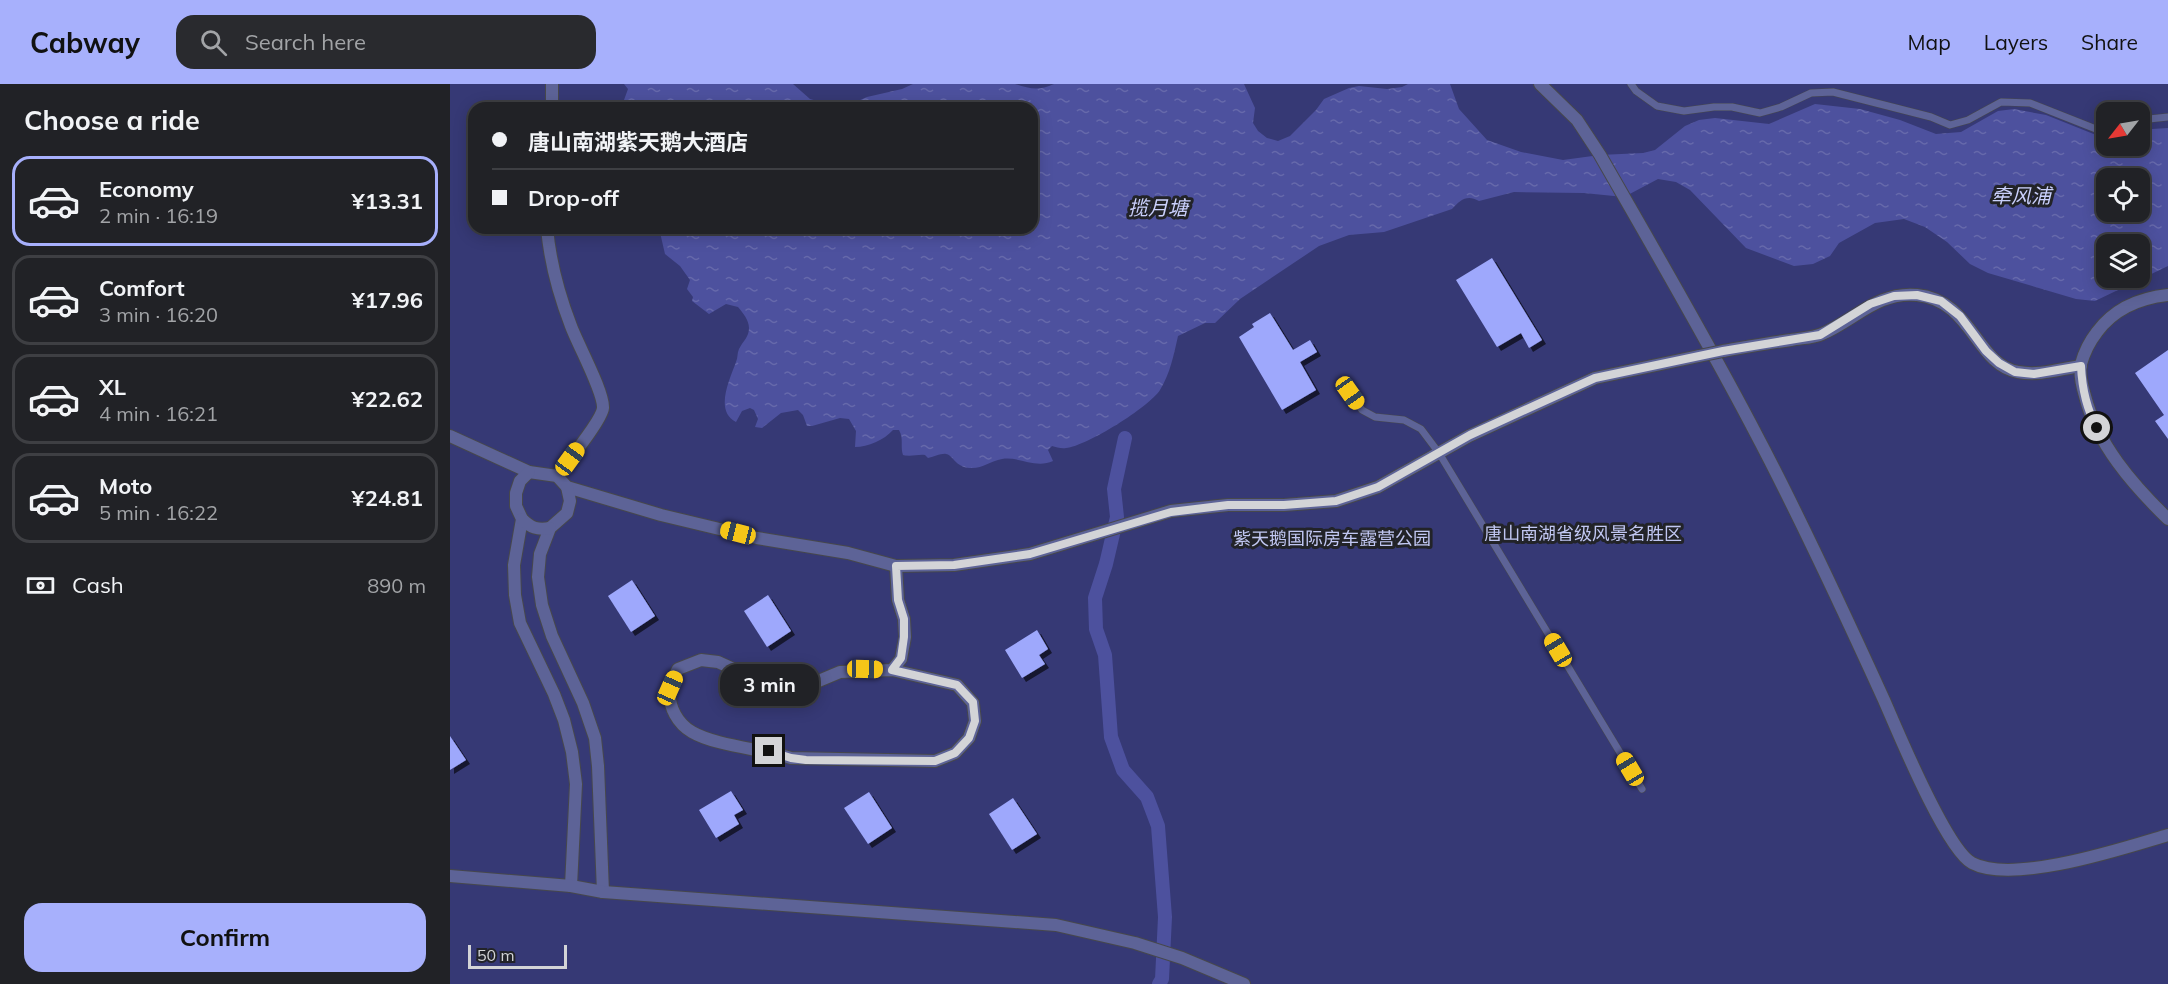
<!DOCTYPE html>
<meta charset="utf-8">
<style>
:root{--surface:#212226;--page:#292a2e;--text:#f1f3f6;--muted:#a2a4a7;--line:#3e3f43;--accent:#a7b0fc}
body{margin:0;font-family:Mulish,"Noto Sans SC",sans-serif;background:var(--page);color:var(--text);height:100vh;display:flex;flex-direction:column;font-size:22px;white-space:nowrap}
*{box-sizing:border-box;margin:0}
p{font-size:20px;color:var(--muted)}
.icon{flex:none;width:33px;height:33px;fill:none;stroke:currentColor;stroke-width:2;stroke-linecap:round;stroke-linejoin:round}
.map{position:relative;flex:1;overflow:hidden}
.details{display:flex;flex-direction:column;background:var(--surface);width:450px}
.details>*{flex:none}
.hud{position:absolute;left:18px;top:18px;width:570px;height:132px;border-radius:18px;box-shadow:0 3px 15px #0003,0 0 0 2px var(--line);display:grid;align-content:center;height:132px;padding:0 24px;background:var(--surface)}
.needle{width:39px;rotate:239deg}
.controls{position:absolute;left:1646px;top:18px;display:grid;gap:12px}
.controls a{display:grid;place-items:center;width:54px;height:54px;border-radius:12px;background:var(--surface);box-shadow:0 3px 15px #0003,0 0 0 2px var(--line);font-size:30px}
.scale{position:absolute;left:18px;bottom:15px;width:99px;box-sizing:border-box;padding-left:6px;border:3px solid #d3d4d7;border-top:0;font-size:16px;line-height:21px;white-space:nowrap;color:#d3d4d7;-webkit-text-stroke:4px #222328;paint-order:stroke}
.end{position:absolute;width:27px;height:27px;margin:-14px;border:8px solid #d3d4d7;background:#111;box-shadow:0 0 0 3px #111}
.from{border-radius:50%}
.bubble{position:absolute;height:42px;border-radius:18px;background:var(--surface);box-shadow:0 3px 15px #0003,0 0 0 2px var(--line);font-size:20px;font-weight:700;line-height:42px;text-align:center}
.car{position:absolute;width:18px;height:36px;margin:-18px -9px;border-radius:8px;box-shadow:0 0 4px 2px #0007;background:linear-gradient(#f5c518 24%,#345 0 40%,#f5c518 0 76%,#345 0 86%,#f5c518 0)}
.hud b{display:flex;align-items:center;gap:21px;height:57px;font-size:22px}
.hud b+b{border-top:2px solid var(--line)}
.hud i{width:15px;height:15px;background:var(--text)}
ul{padding:0;list-style:none}
li{display:flex;align-items:center;gap:18px;height:90px;margin:0 12px 9px;padding:0 12px;border:3px solid var(--line);border-radius:18px}
li div{flex:1}
li b{display:block;font-size:22px}
li em{font-style:normal;font-weight:700}
li.on{border-color:var(--accent)}
li>.icon{width:54px;height:54px;stroke-width:1.5}
h2{padding:0 24px;font-size:27px;line-height:72px}
.pay{display:flex;align-items:center;gap:15px;height:66px;padding:0 24px;font-size:22px}
.pay p{margin-inline-start:auto}
.primary-button{display:flex;gap:12px;margin-top:auto;padding:12px 24px}
.primary-button a{flex:1;height:69px;border-radius:18px;background:var(--accent);color:#111;font-size:24px;font-weight:700;line-height:69px;text-align:center}
header{display:flex;align-items:center;gap:36px;box-sizing:border-box;height:84px;padding:0 30px;background:var(--accent);color:#111}
header strong{font-size:28px}
nav{display:flex;gap:33px;margin-inline-start:auto;font-size:21px}
.search{width:420px;height:54px;background:var(--page);display:flex;align-items:center;gap:15px;box-sizing:border-box;padding:0 21px;border-radius:18px;color:var(--muted);font-size:22px}
main{display:flex;flex:1;min-height:0}
.map>svg:first-child{display:block}
.green{fill:#363975;fill-rule:evenodd}
.water{fill:url(#water-ripples);fill-rule:evenodd}
.lines{fill:none;stroke-linecap:round;stroke-linejoin:round}
.canal{stroke:#4d519e;stroke-width:14}
.building{fill:#9ea8fc;filter:url(#shadow)}
.lane-casing{stroke:#47484c;stroke-width:8}
.street-casing{stroke:#47484c;stroke-width:14}
.lane{stroke:#5d6397;stroke-width:7}
.street{stroke:#5d6397;stroke-width:12}
.street-bridge-casing{stroke:#47484c;stroke-width:14;stroke-linecap:butt}
.street-bridge{stroke:#5d6397;stroke-width:12}
.route{stroke:#d3d4d7;stroke-width:8}
.labels{text-anchor:middle;dominant-baseline:central;stroke-width:6;stroke-linejoin:round;paint-order:stroke}
.park-label{font-size:18px;fill:#c1c7f2;stroke:#222328}
.water-label{font-size:20px;font-style:italic;fill:#cad0fc;stroke:#222328}
</style>
<header>
<strong>Cabway</strong>
<div class="search"><svg class="icon" aria-label="search" viewBox="0 0 24 24"><circle cx="10" cy="10" r="6"/><path d="M15 15l6 6"/></svg>Search here</div>
<nav><a>Map</a><a>Layers</a><a>Share</a></nav>
</header>
<main>
<section class="details">
<h2>Choose a ride</h2>
<ul>
<li class="on"><svg class="icon" aria-label="car" viewBox="0 0 24 24"><path d="M5 17H2v-5l4-1 3-4h7l3 4 3 1v5h-3M9 17h6M6 11h13"/><circle cx="7" cy="17" r="2"/><circle cx="17" cy="17" r="2"/></svg><div><b>Economy</b><p>2 min · 16:19</p></div><em>¥13.31</em></li>
<li><svg class="icon" aria-label="car" viewBox="0 0 24 24"><path d="M5 17H2v-5l4-1 3-4h7l3 4 3 1v5h-3M9 17h6M6 11h13"/><circle cx="7" cy="17" r="2"/><circle cx="17" cy="17" r="2"/></svg><div><b>Comfort</b><p>3 min · 16:20</p></div><em>¥17.96</em></li>
<li><svg class="icon" aria-label="car" viewBox="0 0 24 24"><path d="M5 17H2v-5l4-1 3-4h7l3 4 3 1v5h-3M9 17h6M6 11h13"/><circle cx="7" cy="17" r="2"/><circle cx="17" cy="17" r="2"/></svg><div><b>XL</b><p>4 min · 16:21</p></div><em>¥22.62</em></li>
<li><svg class="icon" aria-label="car" viewBox="0 0 24 24"><path d="M5 17H2v-5l4-1 3-4h7l3 4 3 1v5h-3M9 17h6M6 11h13"/><circle cx="7" cy="17" r="2"/><circle cx="17" cy="17" r="2"/></svg><div><b>Moto</b><p>5 min · 16:22</p></div><em>¥24.81</em></li>
</ul>
<div class="pay"><svg class="icon" aria-label="cash" viewBox="0 0 24 24"><path d="M3 7h18v10H3z"/><circle cx="12" cy="12" r="2"/></svg>Cash<p>890 m</p></div>
<div class="primary-button"><a>Confirm</a></div>
</section>
<div class="map">
<svg width="1718" height="900" viewBox="0 0 1718 900">
<defs>
<pattern id="water-ripples" width="26" height="14" patternUnits="userSpaceOnUse" patternTransform="scale(1.5)"><rect width="26" height="14" fill="#4d519e"/><path d="M2 4q2-2 4 0t4 0M15 11q2-2 4 0t4 0" fill="none" stroke="#6669ab"/></pattern>
<filter id="shadow"><feDropShadow dx="4" dy="4" stdDeviation="0" flood-color="#0009"/></filter>
</defs>
<rect width="100%" height="100%" fill="#2c2d32"/>
<!-- green -->
<path class="green" d="M0,0H1718V900H0ZM24,24H582V144H24ZM1656,28H1689V62H1656ZM1656,94H1689V128H1656ZM1656,160H1689V194H1656Z"/>
<!-- water -->
<g class="water">
<polygon points="174,0 343,0 360,15 391,24 187,24 185,17 174,16 178,5"/>
<path d="M463,0H565C580,5 589,7 604,0H794L805,24L803,39L808,47L817,54L828,57L840,52L866,26L874,15L899,4L909,2L937,5L952,3L958,0H1000L1009,25L1037,56L1071,68L1113,76L1150,71L1193,69L1205,66L1235,42L1249,36L1265,34L1319,40L1365,20L1410,25L1450,36L1486,50L1511,48L1548,27L1564,25L1596,31L1656,55V62H1689V51L1702,45L1718,44V182L1645,217L1626,215L1538,189L1520,180L1497,158L1475,143L1454,135L1425,139L1389,159L1380,172L1363,180L1344,182L1296,164L1240,106L1226,98L1208,95L1174,113L1134,109L1064,108L1029,117C1017,110 1010,116 1002,125L934,148L899,151L869,162L790,215L765,239H755L728,252C724,270 720,290 710,306C699,323 637,362 616,364C612,365 606,363 602,362L598,366L603,377C585,385 569,372 552,375C540,377 532,385 520,384C505,383 503,371 496,370C492,369 483,373 478,374L475,371C468,370 461,373 453,371C450,362 454,355 449,346H443C434,356 418,363 405,363L406,347L399,335L390,334L362,342H357L353,331L348,326L331,329L312,344L305,343L308,335L304,326L300,324L292,327L286,338C264,327 280,295 286,278C288,274 287,269 289,265C293,257 299,253 299,244C299,236 293,229 288,223L276,220L259,230L242,217L243,213L237,205L240,196L230,182L215,170L209,144H582V24H392L417,13L452,5ZM1656,94H1689V128H1656ZM1656,160H1689V194H1656Z"/>
</g>
<g class="lines">
<!-- canal -->
<polyline class="canal" points="675,354 664,405 667,433 656,480 645,514 646,545 655,571 661,653 673,686 697,713 708,742 715,833 712,895 709,900"/>
</g>
<!-- building -->
<g class="building">
<polygon points="1042,174 1092,256 1079,264 1071,249 1047,263 1006,196"/>
<polygon points="820,229 843,266 860,256 867,268 850,278 866,306 832,326 789,253 804,243 802,240"/>
<polygon points="1718,266 1718,355 1705,337 1714,331 1685,289"/>
<polygon points="182,496 205,532 181,548 158,512"/>
<polygon points="318,511 341,547 317,563 294,527"/>
<polygon points="587,546 598,565 589,571 595,580 572,594 555,566"/>
<polygon points="0,652 16,676 0,686"/>
<polygon points="281,707 293,726 284,731 289,740 266,754 249,726"/>
<polygon points="419,708 442,744 418,760 394,724"/>
<polygon points="563,714 587,750 562,766 539,730"/>
</g>
<g class="lines">
<!-- lane casing -->
<g class="lane-casing">
<g id="lane">
<polyline points="1181,0 1186,7 1207,22 1234,27 1264,23 1282,23 1310,29 1331,23 1361,9 1383,8 1481,33 1500,41 1518,36 1551,18 1580,19 1651,47 1656,46"/>
<polyline points="1689,38 1699,35 1718,33"/>
<polyline points="900,309 912,326 925,333 954,336 971,345 989,369 1192,705"/>
</g>
</g>
<!-- street casing -->
<g class="street-casing">
<g id="street">
<path d="M1090,0L1127,36L1150,71C1202,162 1256,254 1305,348C1351,435 1393,526 1434,616C1448,648 1496,765 1522,779C1563,801 1674,764 1718,751"/>
<polyline points="102,24 102,0"/>
<path d="M97,144C100,178 109,211 121,242C128,261 154,308 153,324C152,336 116,380 107,392"/>
<path d="M1718,211C1690,214 1664,225 1647,248C1640,257 1634,269 1631,280C1629,290 1632,302 1635,312C1647,360 1683,401 1718,435"/>
<path d="M1273,267C1296,263 1318,259 1341,256C1351,254 1363,254 1372,250C1405,236 1428,207 1467,211C1522,216 1526,281 1568,288C1589,292 1610,285 1631,282"/>
<polyline points="0,352 79,388 107,392 117,403 211,431 307,454 398,469 446,482 504,481 580,470 721,427 778,421 834,421 886,417 928,403 1019,352 1145,294 1249,272"/>
<polyline points="79,388 70,397 66,409 66,422 72,435 64,481 65,511 70,539 104,610 114,636 122,668 126,700 121,802"/>
<polyline points="117,403 120,417 117,429 100,444 90,470 88,493 92,521 102,552 133,619 145,654 148,682 153,808"/>
<path d="M72,435C81,444 87,446 100,444"/>
<path d="M442,586L507,601L523,619L525,637L519,654L505,669L485,677L341,674C313,665 266,662 242,648C228,640 218,623 220,606C220,599 225,591 228,585L251,576L268,578L312,598L335,605L359,601L390,588L442,586L451,575L455,553L454,535L448,516L446,482"/>
<polyline points="0,792 121,802 153,808 606,841 685,859 732,874 794,900"/>
</g>
</g>
<!-- lane -->
<use href="#lane" class="lane"/>
<!-- street -->
<use href="#street" class="street"/>
<!-- street-bridge casing -->
<g class="street-bridge-casing">
<polyline id="street-bridge" points="1249,272 1273,267"/>
</g>
<!-- street-bridge -->
<use href="#street-bridge" class="street-bridge"/>
</g>
<g class="lines">
<!-- route -->
<path class="route" d="M319,667L341,674L356,676L485,677L505,669L519,654L525,637L523,618L507,601L442,586L451,574L454,553V535L448,516L446,482L504,481L580,470L721,428L778,421H834L886,417L928,403L1020,351L1145,294L1273,267L1370,251L1420,220L1444,212L1467,211L1491,217L1510,232L1536,267L1549,279L1565,288L1584,290L1631,282C1632,304 1636,324 1647,344"/>
</g>
<g class="labels">
<!-- park labels -->
<g class="park-label">
<text x="1133" y="449">唐山南湖省级风景名胜区</text>
<text x="882" y="454">紫天鹅国际房车露营公园</text>
</g>
<!-- water labels -->
<g class="water-label">
<text x="1571" y="111">牵风浦</text>
<text x="708" y="123">揽月塘</text>
</g>
</g>
</svg>
<div class="controls">
<a><svg class="needle" viewBox="-14 -14 28 28"><path d="M0-13l5 13h-10z" fill="#e53935"/><path d="M0 13l5-13h-10z" fill="#a2a4a7"/></svg></a>
<a><svg class="icon" aria-label="locate" viewBox="0 0 24 24"><circle cx="12" cy="12" r="6"/><path d="M12 2v4M12 18v4M2 12h4M18 12h4"/></svg></a>
<a><svg class="icon" aria-label="layers" viewBox="0 0 24 24"><path d="M12 4l9 5-9 5-9-5zM3 14l9 5 9-5"/></svg></a>
</div>
<div class="scale">50 m</div>
<i class="end from" style="left:1647px;top:344px"></i>
<i class="end" style="left:319px;top:667px"></i>
<div class="bubble" style="left:270px;top:580px;width:99px">3 min</div>
<i class="car" style="left:900px;top:309px;rotate:145deg"></i>
<i class="car" style="left:120px;top:375px;rotate:36deg"></i>
<i class="car" style="left:288px;top:449px;rotate:284deg"></i>
<i class="car" style="left:1108px;top:566px;rotate:329deg"></i>
<i class="car" style="left:415px;top:585px;rotate:91deg"></i>
<i class="car" style="left:220px;top:604px;rotate:24deg"></i>
<i class="car" style="left:1180px;top:685px;rotate:329deg"></i>
<div class="hud">
<b><i class="from"></i>唐山南湖紫天鹅大酒店</b>
<b><i></i>Drop-off</b>
</div>
</div>
</main>
